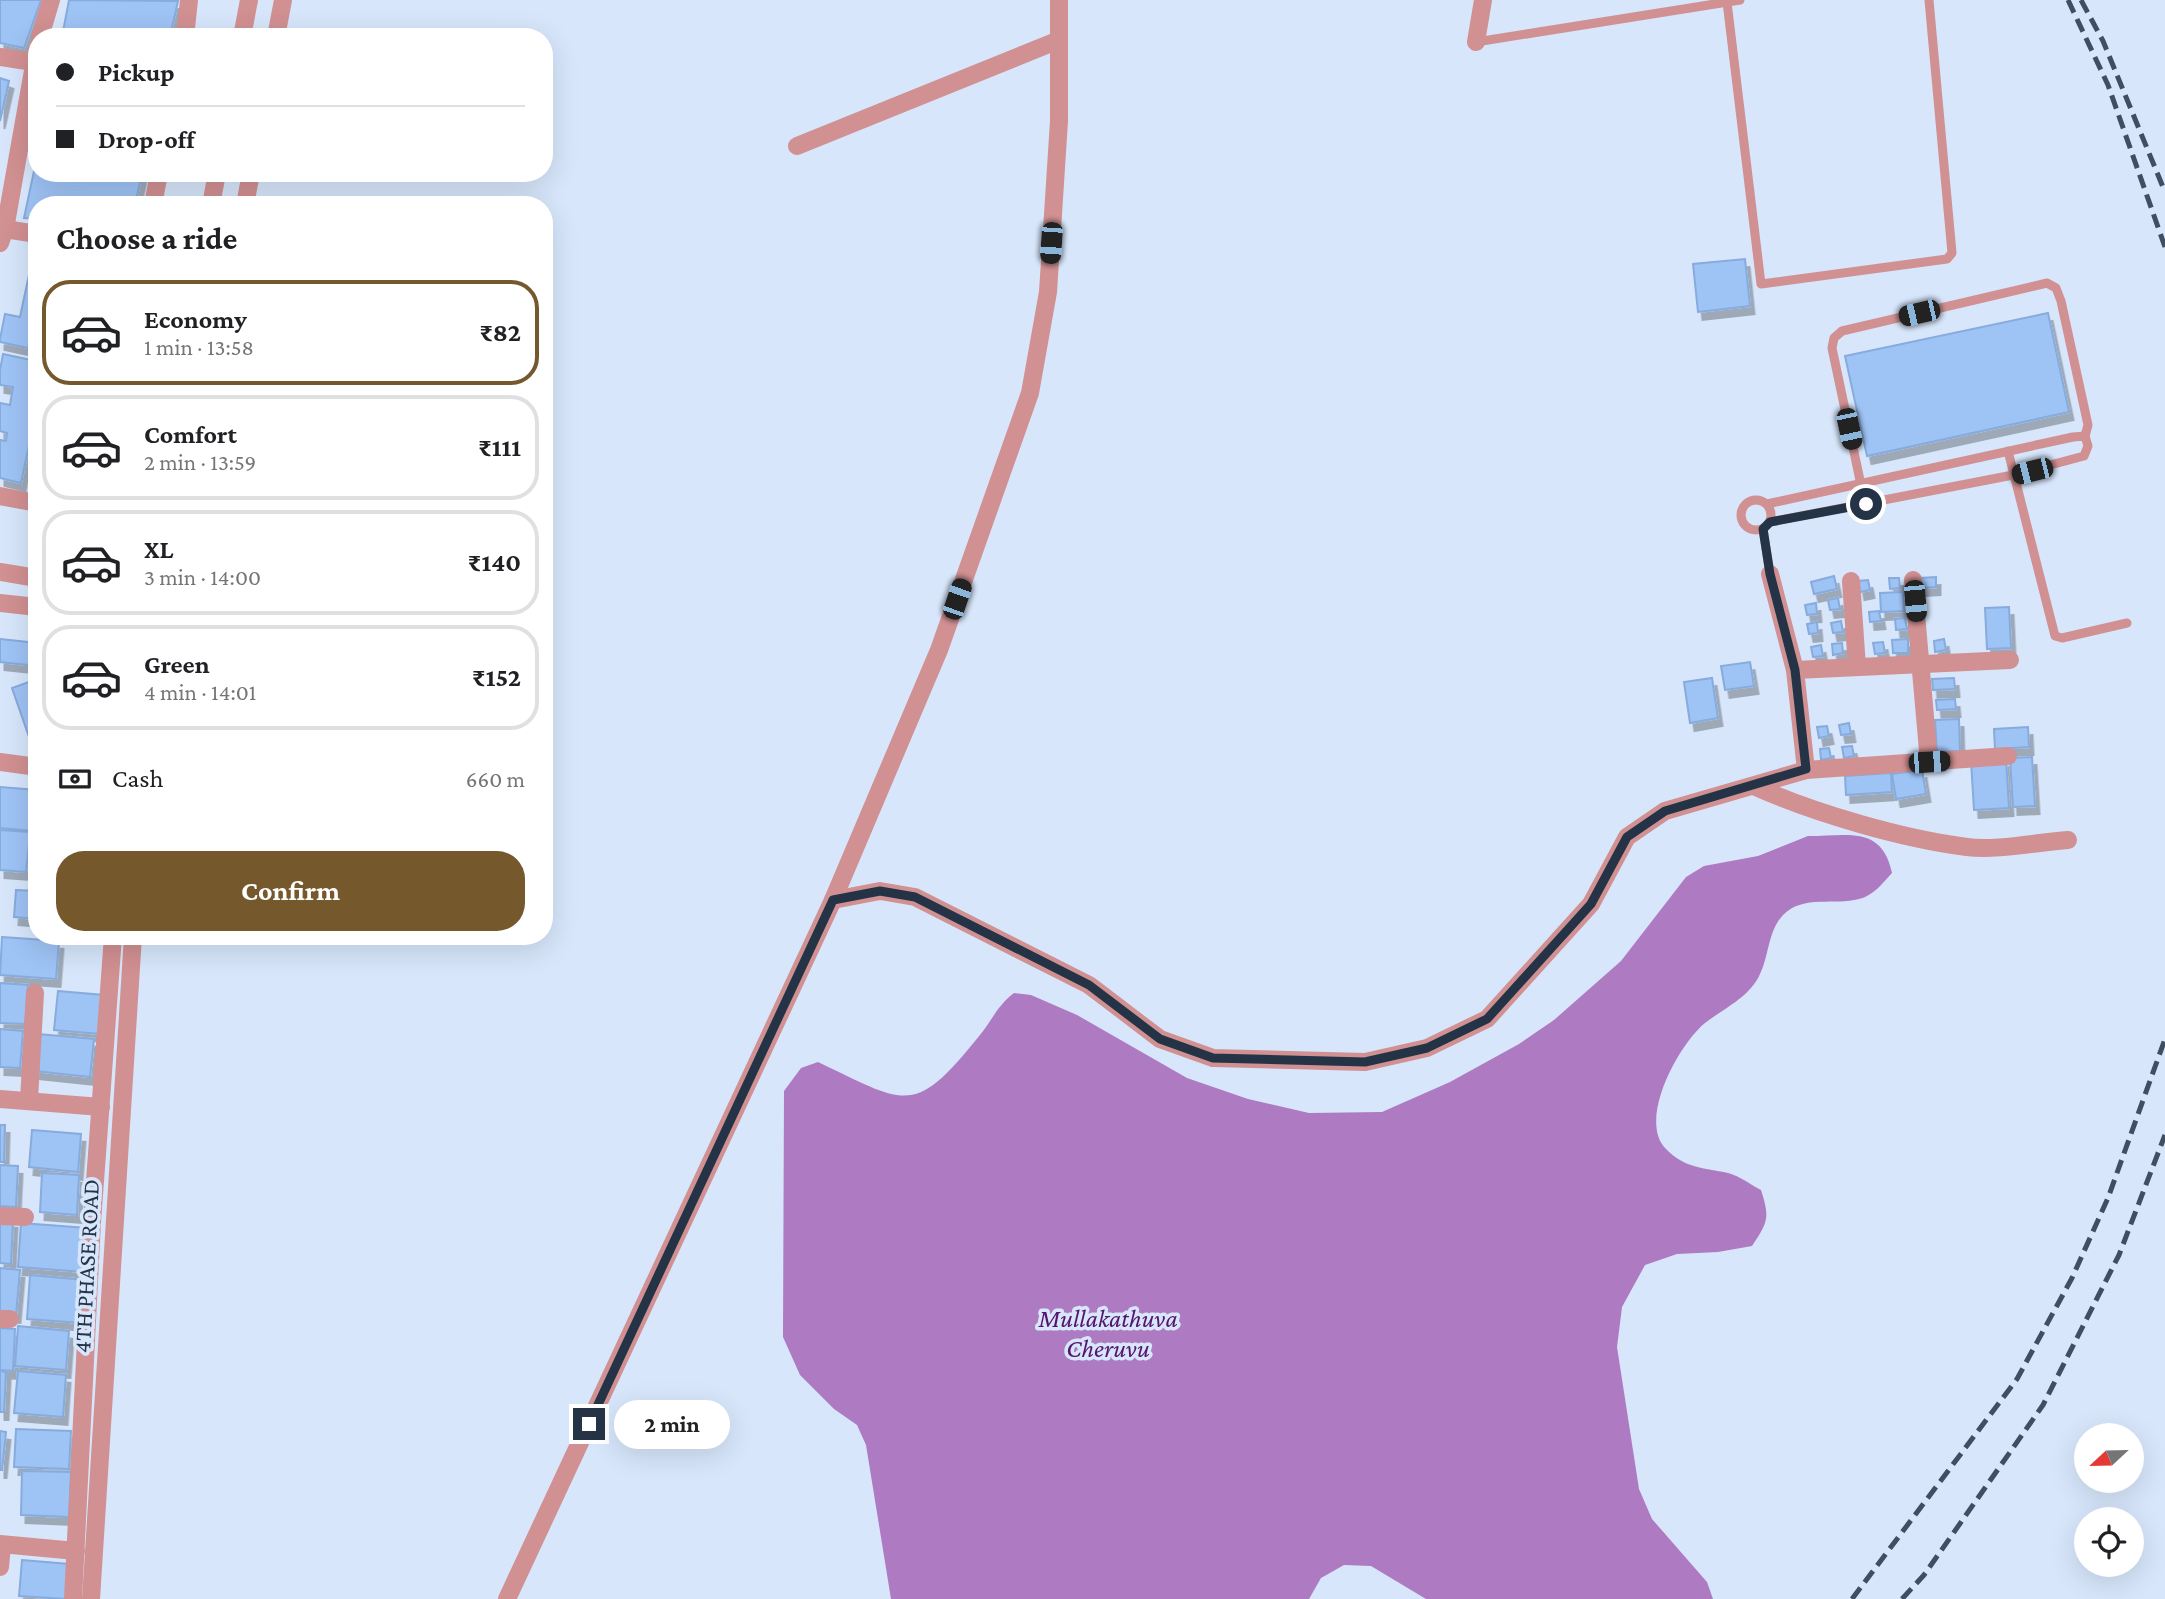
<!DOCTYPE html>
<meta charset="utf-8">
<style>
:root{--surface:#fff;--page:#f6f6f6;--text:#202124;--muted:#757577;--line:#e0e0e0;--accent:#75582c}
body{margin:0;font-family:"Crimson Pro",serif;background:var(--page);color:var(--text);height:100vh;display:flex;flex-direction:column;font-size:26px;white-space:nowrap}
*{box-sizing:border-box;margin:0}
p{font-size:23px;color:var(--muted)}
.icon{flex:none;width:38px;height:38px;fill:none;stroke:currentColor;stroke-width:2;stroke-linecap:round;stroke-linejoin:round}
.map{position:relative;flex:1;overflow:hidden}
.drawer{position:absolute;left:28px;top:196px;width:525px;height:749px;display:flex;flex-direction:column;background:var(--surface);border-radius:28px;box-shadow:0 7px 28px #0002}
.drawer>*{flex:none}
.guide{position:absolute;left:28px;top:28px;width:525px;height:154px;border-radius:28px;box-shadow:0 7px 28px #0002;display:grid;align-content:center;height:154px;padding:0 28px;background:var(--surface)}
.needle{width:46px;rotate:248deg}
.tools{position:absolute;left:2074px;top:1423px;display:grid;gap:14px}
.tools a{display:grid;place-items:center;width:70px;height:70px;border-radius:50%;background:var(--surface);box-shadow:0 7px 28px #0002;font-size:35px}
.end{position:absolute;width:32px;height:32px;margin:-16px;border:9px solid #253347;background:#fff;box-shadow:0 0 0 4px #fff}
.from{border-radius:50%}
.bubble{position:absolute;height:49px;border-radius:24px;background:var(--surface);box-shadow:0 7px 28px #0002;font-size:23px;font-weight:700;line-height:49px;text-align:center}
.car{position:absolute;width:21px;height:42px;margin:-21px -10px;border-radius:9px;box-shadow:0 0 5px 2px #0007;background:linear-gradient(#222 24%,#8ab4d8 0 40%,#222 0 76%,#8ab4d8 0 86%,#222 0)}
.guide b{display:flex;align-items:center;gap:24px;height:66px;font-size:26px}
.guide b+b{border-top:2px solid var(--line)}
.guide i{width:18px;height:18px;background:var(--text)}
ul{padding:0;list-style:none}
li{display:flex;align-items:center;gap:21px;height:105px;margin:0 14px 10px;padding:0 14px;border:4px solid var(--line);border-radius:28px}
li div{flex:1}
li b{display:block;font-size:26px}
li em{font-style:normal;font-weight:700}
li.selected{border-color:var(--accent)}
li>.icon{width:63px;height:63px;stroke-width:1.5}
h2{padding:0 28px;font-size:32px;line-height:84px}
.pay{display:flex;align-items:center;gap:18px;height:77px;padding:0 28px;font-size:26px}
.pay p{margin-inline-start:auto}
.cta{display:flex;gap:14px;margin-top:auto;padding:14px 28px}
.cta a{flex:1;height:80px;border-radius:28px;background:var(--accent);color:#fff;font-size:28px;font-weight:700;line-height:80px;text-align:center}
.map>svg:first-child{display:block}
.water{fill:#ae7ac1}
.building{fill:#9ec3f5;stroke:#87abdc;stroke-width:2;filter:url(#shadow)}
.lines{fill:none;stroke-linecap:round;stroke-linejoin:round}
.service{stroke:#d19092;stroke-width:9}
.minor{stroke:#d19092;stroke-width:18}
.tertiary{stroke:#d19092;stroke-width:18}
.rail{stroke:#404e62;stroke-width:5;stroke-dasharray:14 7;stroke-linecap:butt}
.route{stroke:#253347;stroke-width:9}
.labels{text-anchor:middle;dominant-baseline:central;stroke-width:7;stroke-linejoin:round;paint-order:stroke}
.street-label{font-size:24px;fill:#253347;stroke:#d7e6fb}
.water-label{font-size:26px;font-style:italic;fill:#56136b;stroke:#d7e6fb}
</style>
<div class="map">
<svg width="2165" height="1599" viewBox="0 0 2165 1599">
<defs>
<filter id="shadow"><feDropShadow dx="4.5" dy="8" stdDeviation="0" flood-color="#0004"/></filter>
</defs>
<rect width="100%" height="100%" fill="#d7e6fb"/>
<!-- water -->
<path class="water" d="M1808,836C1848,836 1882,825 1892,873C1883,883 1873,896 1859,899C1834,906 1804,894 1783,915C1768,931 1769,956 1760,974C1750,997 1723,1009 1705,1023C1679,1044 1637,1120 1666,1149C1684,1168 1704,1168 1728,1173C1740,1176 1751,1185 1761,1190C1770,1218 1768,1222 1752,1246L1718,1252L1677,1254L1645,1265L1622,1307L1617,1347L1639,1489L1652,1519L1707,1582L1713,1599H1426L1371,1566L1344,1565L1321,1578L1309,1599H891L866,1445L857,1425L834,1409L800,1375L783,1337L784,1091L801,1068L818,1062C908,1105 914,1117 980,1035C992,1020 998,1005 1014,993L1031,995L1077,1015L1187,1078L1248,1099L1309,1113L1382,1112L1450,1082L1519,1044L1554,1020L1621,961L1686,877L1704,866L1758,856Z"/>
<!-- building -->
<g class="building">
<polygon points="0,0 41,0 24,48 0,43"/>
<polygon points="69,0 178,1 170,37 62,37"/>
<polygon points="0,78 9,81 0,121"/>
<polygon points="37,157 37,173 142,173 135,205 37,205 37,219 24,218"/>
<polygon points="1745,259 1750,306 1698,312 1693,264"/>
<polygon points="30,270 37,272 37,463 30,462 33,446 29,445 21,483 0,478 0,440 6,441 7,433 0,431 0,403 10,405 13,387 0,385 0,370 3,354 31,360 33,349 0,342 0,339 5,314 20,317"/>
<polygon points="2048,313 2069,412 1867,456 1845,356"/>
<polygon points="1834,576 1837,589 1814,594 1811,582"/>
<polygon points="1936,577 1936,587 1921,588 1920,578"/>
<polygon points="1889,578 1899,578 1900,588 1890,589"/>
<polygon points="1868,580 1870,590 1860,592 1858,581"/>
<polygon points="1903,592 1904,611 1881,612 1880,593"/>
<polygon points="1838,598 1840,609 1830,610 1828,600"/>
<polygon points="1816,603 1817,614 1807,615 1805,605"/>
<polygon points="2009,607 2011,648 1987,649 1985,608"/>
<polygon points="1879,611 1881,621 1870,622 1869,612"/>
<polygon points="1905,618 1907,629 1896,630 1895,619"/>
<polygon points="1841,621 1843,632 1833,633 1831,623"/>
<polygon points="1817,622 1818,633 1809,634 1807,624"/>
<polygon points="0,639 37,643 37,666 0,662"/>
<polygon points="1908,639 1908,653 1893,653 1892,640"/>
<polygon points="1944,639 1946,650 1935,652 1934,641"/>
<polygon points="1883,642 1885,653 1875,654 1873,643"/>
<polygon points="1842,643 1843,653 1833,655 1832,644"/>
<polygon points="1821,645 1823,656 1813,657 1811,647"/>
<polygon points="1750,662 1754,686 1725,690 1721,666"/>
<polygon points="1712,678 1718,718 1690,723 1684,682"/>
<polygon points="1954,678 1955,689 1933,690 1932,679"/>
<polygon points="37,679 37,734 29,737 12,688"/>
<polygon points="1955,699 1956,709 1937,710 1936,700"/>
<polygon points="1959,719 1960,751 1937,752 1935,720"/>
<polygon points="1849,723 1851,734 1841,735 1839,725"/>
<polygon points="1827,726 1829,736 1819,738 1817,727"/>
<polygon points="2028,727 2029,747 1995,749 1994,729"/>
<polygon points="1852,746 1854,756 1844,758 1842,747"/>
<polygon points="1829,748 1831,758 1821,760 1820,749"/>
<polygon points="2032,757 2035,806 2013,807 2010,758"/>
<polygon points="2006,759 2009,808 1974,810 1971,761"/>
<polygon points="1922,770 1926,794 1896,799 1892,774"/>
<polygon points="1891,773 1892,792 1846,795 1845,776"/>
<polygon points="0,787 37,790 33,831 0,828"/>
<polygon points="0,830 30,832 26,872 0,870"/>
<polygon points="16,890 37,891 37,919 14,917"/>
<polygon points="2,937 59,941 56,979 0,975"/>
<polygon points="0,983 28,985 25,1024 0,1023"/>
<polygon points="58,991 104,995 100,1034 54,1030"/>
<polygon points="0,1029 23,1031 20,1068 0,1067"/>
<polygon points="38,1034 94,1039 90,1077 35,1071"/>
<polygon points="0,1125 5,1125 4,1162 0,1162"/>
<polygon points="32,1130 81,1134 78,1172 29,1167"/>
<polygon points="0,1165 18,1166 16,1207 0,1206"/>
<polygon points="42,1173 79,1175 77,1215 40,1212"/>
<polygon points="0,1219 13,1220 11,1264 0,1263"/>
<polygon points="21,1223 87,1228 84,1272 18,1267"/>
<polygon points="0,1268 20,1270 16,1315 0,1314"/>
<polygon points="30,1275 85,1280 82,1323 27,1319"/>
<polygon points="18,1326 69,1331 66,1370 15,1366"/>
<polygon points="0,1328 15,1329 13,1371 0,1370"/>
<polygon points="0,1371 6,1372 4,1412 0,1412"/>
<polygon points="18,1371 66,1375 63,1417 14,1413"/>
<polygon points="16,1429 71,1431 69,1469 14,1467"/>
<polygon points="0,1431 6,1432 2,1470 0,1470"/>
<polygon points="22,1471 71,1472 69,1517 21,1515"/>
<polygon points="22,1560 69,1564 66,1599 19,1596"/>
</g>
<g class="lines">
<!-- service -->
<g class="service">
<polyline points="1727,2 1761,284 1947,259 1952,253 1929,0"/>
<polyline points="1476,42 1740,0"/>
<polyline points="2008,451 2055,636 2062,638 2127,623"/>
<circle cx="1756" cy="515" r="15"/>
<polyline points="1767,504 2073,437 2085,436 2088,446 2084,456 2013,475 1770,522"/>
<polyline points="1865,504 1832,348 1834,338 1842,331 2047,283 2056,288 2061,301 2088,425 2085,436"/>
<polyline points="1763,529 1770,574"/>
</g>
<!-- minor -->
<g class="minor">
<polyline points="40,37 51,0"/>
<polyline points="185,37 189,0"/>
<polyline points="1476,42 1483,0"/>
<polyline points="0,57 33,62"/>
<polyline points="797,146 1059,40"/>
<polyline points="153,205 159,173"/>
<polyline points="5,229 37,234"/>
<polyline points="0,243 5,229 37,48"/>
<polyline points="0,496 37,503"/>
<polyline points="1770,574 1795,670"/>
<polyline points="1913,580 1929,762"/>
<polyline points="1851,581 1857,667"/>
<polyline points="0,762 37,767"/>
<polyline points="1806,770 1795,670 2010,660"/>
<path d="M1756,787C1814,813 1903,839 1967,847C1996,851 2038,842 2068,840"/>
<polyline points="833,900 880,891 915,897 1089,985 1160,1039 1213,1058 1365,1062 1427,1048 1487,1019 1591,904 1627,837 1665,811 1806,770 2008,756"/>
<polyline points="0,1099 101,1107"/>
<polyline points="29,1100 35,993"/>
<polyline points="0,1216 25,1217"/>
<polyline points="0,1319 10,1319"/>
<polyline points="0,1544 76,1551"/>
<polyline points="0,1567 2,1545"/>
<polyline points="507,1599 833,900 939,650 1030,393 1048,292 1059,121 1059,0"/>
</g>
<!-- tertiary -->
<g class="tertiary">
<polyline points="242,37 249,0"/>
<polyline points="276,37 283,0"/>
<polyline points="211,205 217,173"/>
<polyline points="245,205 251,173"/>
<polyline points="0,572 37,578"/>
<polyline points="0,603 37,607"/>
<polyline points="73,1599 92,1222 113,936"/>
<polyline points="91,1599 133,936"/>
</g>
<!-- rail -->
<g class="rail">
<polyline points="2068,0 2108,85 2165,247"/>
<polyline points="2081,0 2103,41 2165,192"/>
<polyline points="1852,1599 2017,1379 2072,1278 2108,1198 2165,1039"/>
<polyline points="1902,1599 1924,1575 2043,1405 2119,1255 2165,1135"/>
</g>
</g>
<g class="lines">
<!-- route -->
<polyline class="route" points="589,1424 833,900 880,891 915,897 1089,985 1160,1039 1213,1058 1365,1062 1427,1048 1487,1019 1591,904 1627,837 1665,811 1806,769 1795,670 1770,574 1763,529 1770,522 1866,504"/>
</g>
<g class="labels">
<!-- street labels -->
<g class="street-label">
<text transform="translate(86 1266) rotate(-87)">4TH PHASE ROAD</text>
</g>
<!-- water labels -->
<g class="water-label">
<text x="1108" y="1318">Mullakathuva<tspan x="1108" dy="30">Cheruvu</tspan></text>
</g>
</g>
</svg>
<div class="tools">
<a><svg class="needle" viewBox="-14 -14 28 28"><path d="M0-13l5 13h-10z" fill="#e53935"/><path d="M0 13l5-13h-10z" fill="#757577"/></svg></a>
<a><svg class="icon" aria-label="locate" viewBox="0 0 24 24"><circle cx="12" cy="12" r="6"/><path d="M12 2v4M12 18v4M2 12h4M18 12h4"/></svg></a>
</div>
<i class="end from" style="left:1866px;top:504px"></i>
<i class="end" style="left:589px;top:1424px"></i>
<div class="bubble" style="left:614px;top:1400px;width:116px">2 min</div>
<i class="car" style="left:1051px;top:243px;rotate:184deg"></i>
<i class="car" style="left:1919px;top:313px;rotate:257deg"></i>
<i class="car" style="left:1849px;top:429px;rotate:168deg"></i>
<i class="car" style="left:2032px;top:471px;rotate:256deg"></i>
<i class="car" style="left:957px;top:599px;rotate:19deg"></i>
<i class="car" style="left:1915px;top:601px;rotate:175deg"></i>
<i class="car" style="left:1929px;top:762px;rotate:86deg"></i>
<div class="guide">
<b><i class="from"></i>Pickup</b>
<b><i></i>Drop-off</b>
</div>
<section class="drawer">
<h2>Choose a ride</h2>
<ul>
<li class="selected"><svg class="icon" aria-label="car" viewBox="0 0 24 24"><path d="M5 17H2v-5l4-1 3-4h7l3 4 3 1v5h-3M9 17h6M6 11h13"/><circle cx="7" cy="17" r="2"/><circle cx="17" cy="17" r="2"/></svg><div><b>Economy</b><p>1 min · 13:58</p></div><em>₹82</em></li>
<li><svg class="icon" aria-label="car" viewBox="0 0 24 24"><path d="M5 17H2v-5l4-1 3-4h7l3 4 3 1v5h-3M9 17h6M6 11h13"/><circle cx="7" cy="17" r="2"/><circle cx="17" cy="17" r="2"/></svg><div><b>Comfort</b><p>2 min · 13:59</p></div><em>₹111</em></li>
<li><svg class="icon" aria-label="car" viewBox="0 0 24 24"><path d="M5 17H2v-5l4-1 3-4h7l3 4 3 1v5h-3M9 17h6M6 11h13"/><circle cx="7" cy="17" r="2"/><circle cx="17" cy="17" r="2"/></svg><div><b>XL</b><p>3 min · 14:00</p></div><em>₹140</em></li>
<li><svg class="icon" aria-label="car" viewBox="0 0 24 24"><path d="M5 17H2v-5l4-1 3-4h7l3 4 3 1v5h-3M9 17h6M6 11h13"/><circle cx="7" cy="17" r="2"/><circle cx="17" cy="17" r="2"/></svg><div><b>Green</b><p>4 min · 14:01</p></div><em>₹152</em></li>
</ul>
<div class="pay"><svg class="icon" aria-label="cash" viewBox="0 0 24 24"><path d="M3 7h18v10H3z"/><circle cx="12" cy="12" r="2"/></svg>Cash<p>660 m</p></div>
<div class="cta"><a>Confirm</a></div>
</section>
</div>
